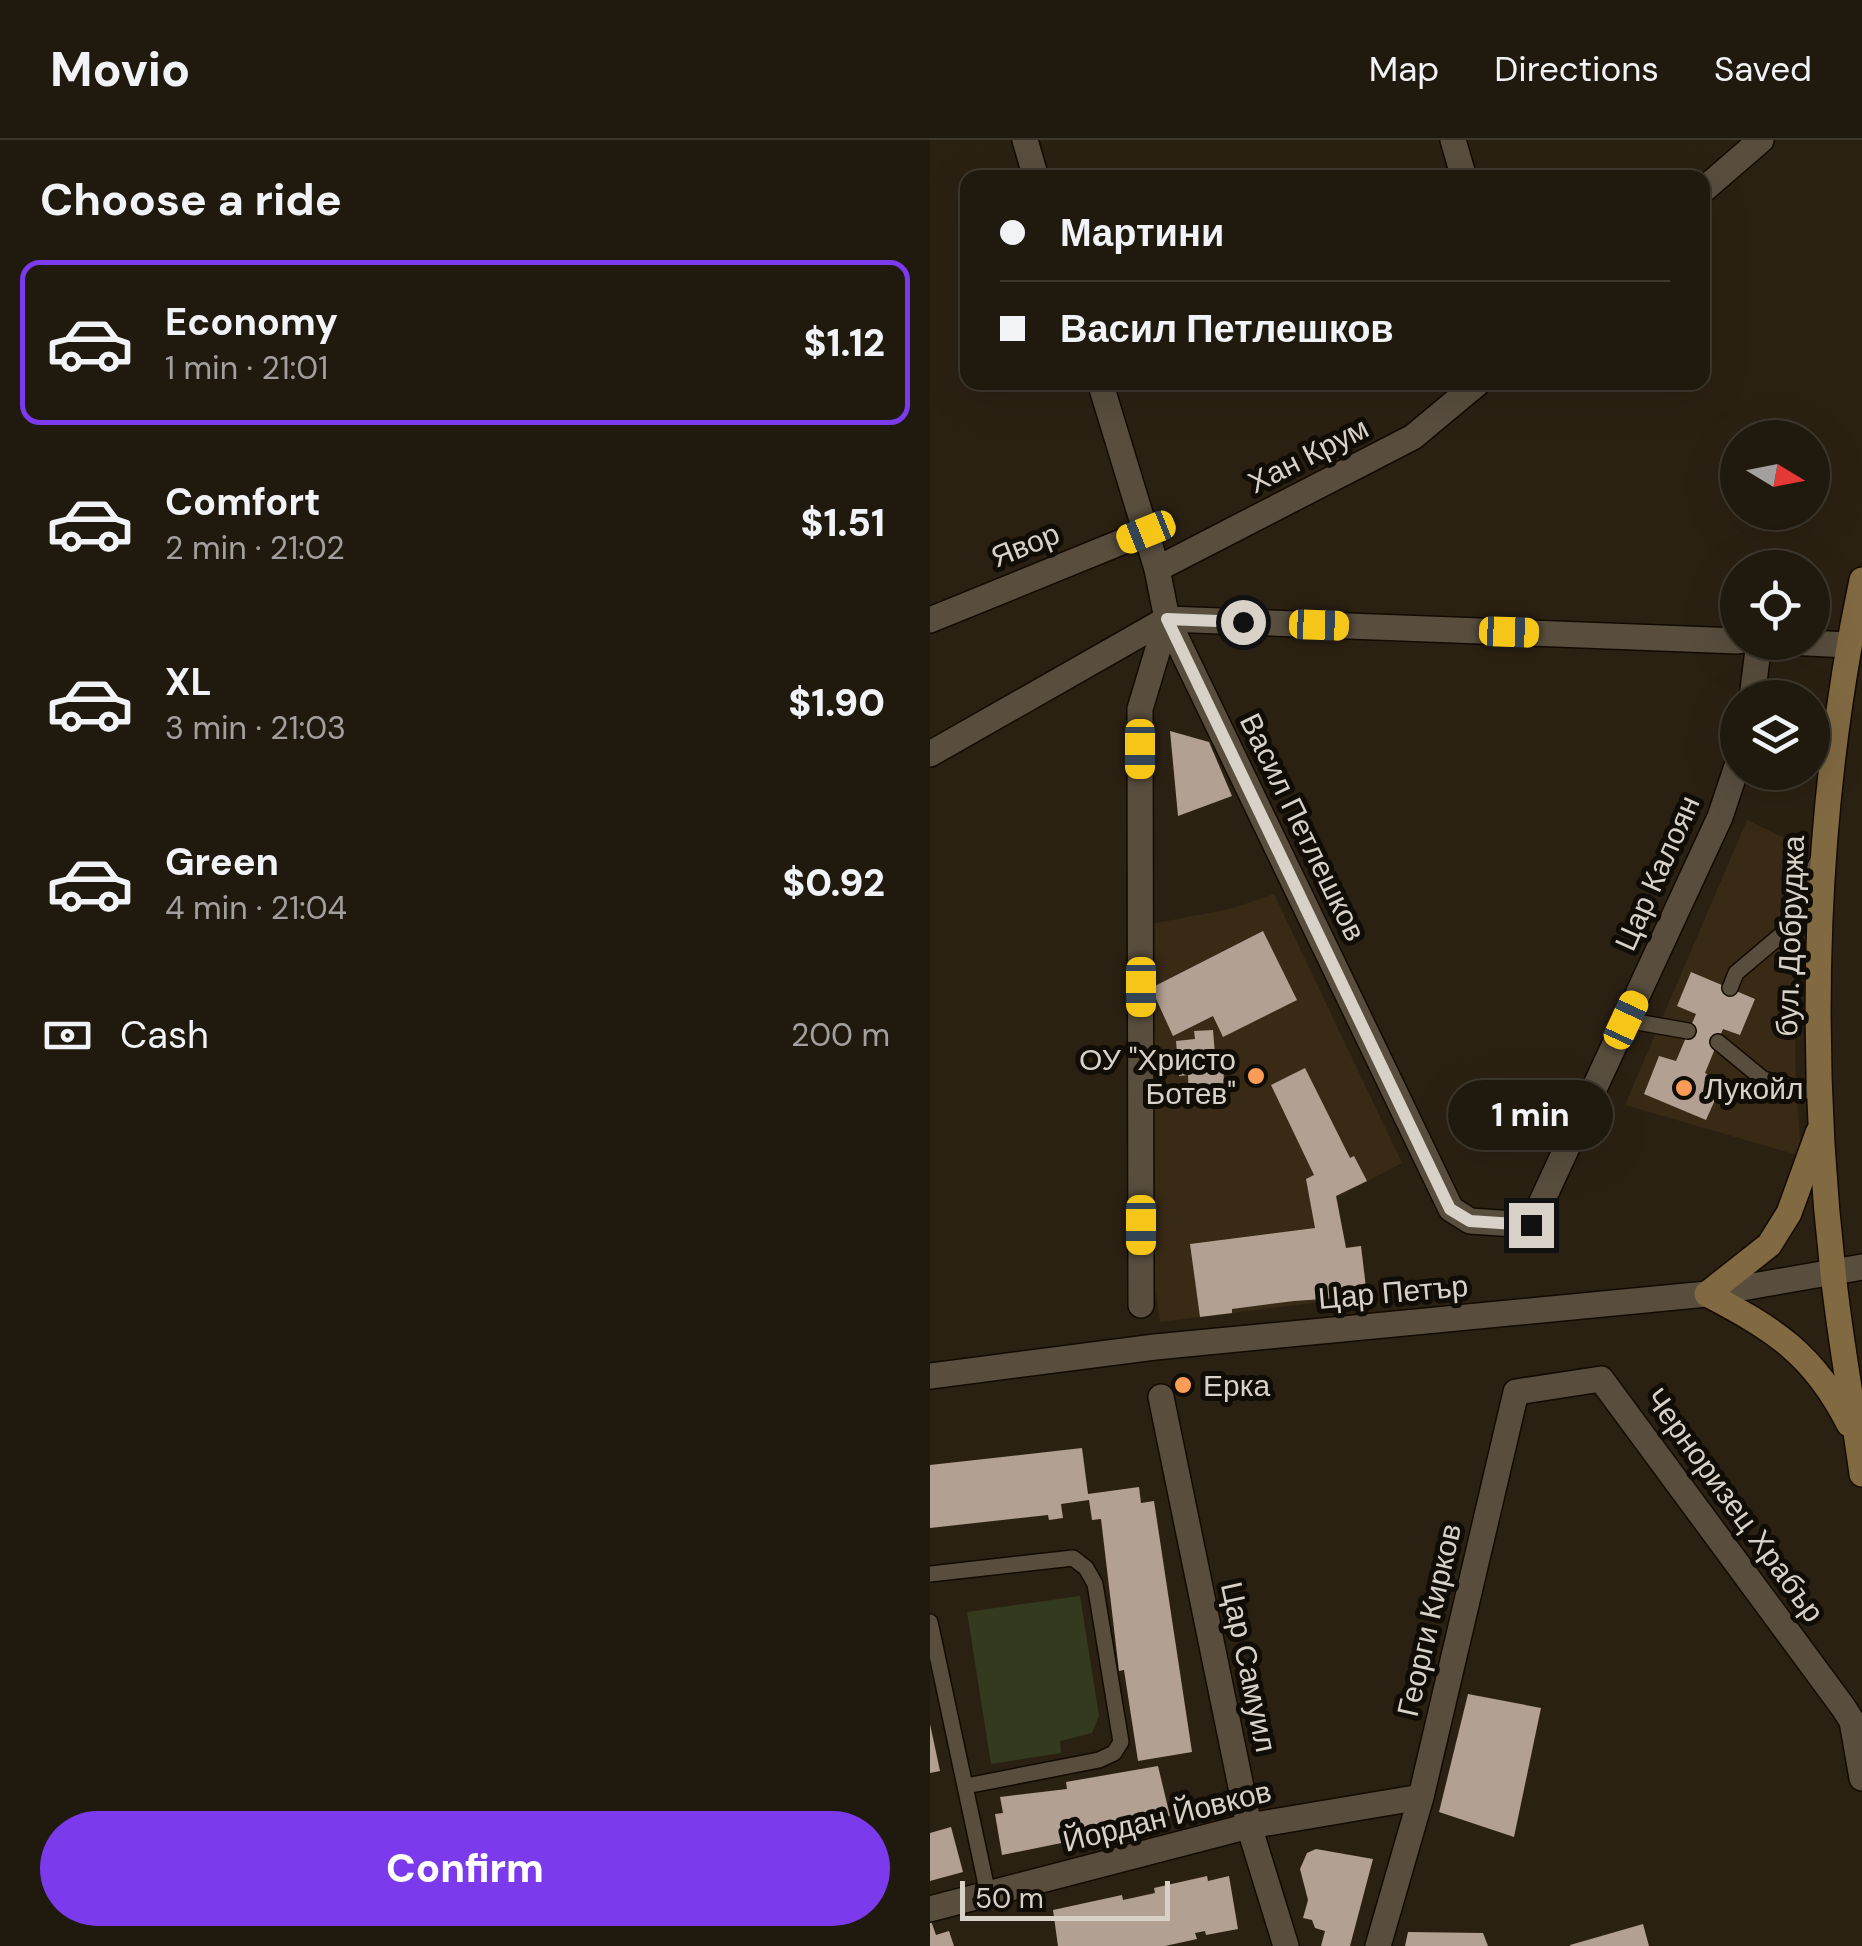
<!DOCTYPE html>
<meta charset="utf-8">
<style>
:root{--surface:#20190e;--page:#2d261c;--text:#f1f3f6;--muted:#a2a09e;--line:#3d382e;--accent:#7c3aed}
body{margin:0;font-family:"DM Sans",sans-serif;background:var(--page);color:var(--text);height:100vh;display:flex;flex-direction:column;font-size:38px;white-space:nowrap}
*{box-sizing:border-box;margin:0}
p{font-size:32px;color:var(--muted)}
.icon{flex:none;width:55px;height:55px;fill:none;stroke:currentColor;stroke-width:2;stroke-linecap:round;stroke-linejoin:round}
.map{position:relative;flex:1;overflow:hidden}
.side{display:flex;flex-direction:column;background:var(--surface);width:930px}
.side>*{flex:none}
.hud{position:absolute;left:30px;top:30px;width:750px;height:220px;border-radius:20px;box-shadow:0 10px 40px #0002,0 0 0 2px var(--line);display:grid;align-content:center;height:220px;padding:0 40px;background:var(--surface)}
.needle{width:65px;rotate:100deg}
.fabs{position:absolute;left:790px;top:280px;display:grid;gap:20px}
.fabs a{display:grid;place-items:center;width:110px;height:110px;border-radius:50%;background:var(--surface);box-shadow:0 10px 40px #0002,0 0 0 2px var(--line);font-size:50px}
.scale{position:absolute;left:30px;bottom:25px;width:210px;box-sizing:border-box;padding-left:10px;border:5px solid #d7d1c7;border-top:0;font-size:28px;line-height:35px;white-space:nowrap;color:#d7d1c7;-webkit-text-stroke:8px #100c06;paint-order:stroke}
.end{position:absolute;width:45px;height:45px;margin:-22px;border:12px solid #d7d1c7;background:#111;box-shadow:0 0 0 5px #111}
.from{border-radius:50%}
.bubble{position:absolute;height:70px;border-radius:35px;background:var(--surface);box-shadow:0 10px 40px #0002,0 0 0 2px var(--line);font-size:32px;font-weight:800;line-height:70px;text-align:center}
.car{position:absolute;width:30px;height:60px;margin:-30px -15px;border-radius:12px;box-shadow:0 0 8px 2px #0007;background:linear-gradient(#f5c518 24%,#345 0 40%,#f5c518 0 76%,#345 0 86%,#f5c518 0)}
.hud b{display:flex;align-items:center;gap:35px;height:95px;font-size:38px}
.hud b+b{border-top:2px solid var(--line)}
.hud i{width:25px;height:25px;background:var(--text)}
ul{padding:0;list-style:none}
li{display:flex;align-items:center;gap:30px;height:165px;margin:0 20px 15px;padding:0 20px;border:5px solid transparent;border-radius:20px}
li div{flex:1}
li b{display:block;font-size:38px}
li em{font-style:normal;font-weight:800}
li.active{border-color:var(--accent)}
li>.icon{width:90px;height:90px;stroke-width:1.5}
h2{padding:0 40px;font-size:45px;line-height:120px}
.pay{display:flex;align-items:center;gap:25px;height:110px;padding:0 40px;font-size:38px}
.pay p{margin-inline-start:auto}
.button{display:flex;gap:20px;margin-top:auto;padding:20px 40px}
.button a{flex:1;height:115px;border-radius:60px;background:var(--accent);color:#fff;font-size:40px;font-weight:800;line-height:115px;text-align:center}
header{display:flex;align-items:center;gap:60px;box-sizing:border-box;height:140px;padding:0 50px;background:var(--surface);border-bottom:2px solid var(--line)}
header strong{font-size:48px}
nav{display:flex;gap:55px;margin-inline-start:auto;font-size:35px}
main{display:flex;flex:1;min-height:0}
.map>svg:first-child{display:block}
.built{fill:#382a15}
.green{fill:#333a1e}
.building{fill:#b2a092}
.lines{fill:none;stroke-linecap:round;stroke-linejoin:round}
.service-casing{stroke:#130a01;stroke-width:18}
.minor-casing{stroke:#130a01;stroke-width:28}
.tertiary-casing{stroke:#130a01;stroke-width:28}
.secondary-casing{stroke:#130a01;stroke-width:28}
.service{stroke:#594e3e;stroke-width:15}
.minor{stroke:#594e3e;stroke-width:25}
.tertiary{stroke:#594e3e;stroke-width:25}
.secondary{stroke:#816942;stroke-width:25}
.route{stroke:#d7d1c7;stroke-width:12}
.poi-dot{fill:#fd9c56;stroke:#100c06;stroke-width:4}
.labels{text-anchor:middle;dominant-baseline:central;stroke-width:10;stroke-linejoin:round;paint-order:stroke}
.street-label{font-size:30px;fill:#d7d1c7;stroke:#100c06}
.poi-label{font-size:30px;fill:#d7d1c7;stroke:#100c06;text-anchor:start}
</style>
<header>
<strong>Movio</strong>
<nav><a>Map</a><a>Directions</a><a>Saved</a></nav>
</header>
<main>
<section class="side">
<h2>Choose a ride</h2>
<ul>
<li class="active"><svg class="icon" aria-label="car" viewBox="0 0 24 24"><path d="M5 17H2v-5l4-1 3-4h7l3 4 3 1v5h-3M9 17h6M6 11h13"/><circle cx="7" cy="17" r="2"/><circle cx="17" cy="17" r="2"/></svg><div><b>Economy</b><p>1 min · 21:01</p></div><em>$1.12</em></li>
<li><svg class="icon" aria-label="car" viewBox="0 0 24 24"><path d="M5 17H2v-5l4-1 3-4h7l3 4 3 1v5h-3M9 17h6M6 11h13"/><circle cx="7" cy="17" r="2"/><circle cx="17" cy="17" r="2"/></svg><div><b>Comfort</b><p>2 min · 21:02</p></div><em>$1.51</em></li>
<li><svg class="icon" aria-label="car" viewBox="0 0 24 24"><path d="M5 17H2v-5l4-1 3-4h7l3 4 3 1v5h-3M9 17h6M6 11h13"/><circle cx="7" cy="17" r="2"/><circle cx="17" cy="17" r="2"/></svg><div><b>XL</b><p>3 min · 21:03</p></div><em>$1.90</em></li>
<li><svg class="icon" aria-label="car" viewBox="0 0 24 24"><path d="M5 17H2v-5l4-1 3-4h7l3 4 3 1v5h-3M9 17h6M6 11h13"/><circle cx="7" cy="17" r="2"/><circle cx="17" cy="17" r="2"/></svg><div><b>Green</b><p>4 min · 21:04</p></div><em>$0.92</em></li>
</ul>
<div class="pay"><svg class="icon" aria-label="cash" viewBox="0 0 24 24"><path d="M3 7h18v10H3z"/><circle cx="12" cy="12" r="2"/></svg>Cash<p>200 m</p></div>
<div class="button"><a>Confirm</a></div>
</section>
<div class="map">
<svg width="932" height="1806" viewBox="0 0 932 1806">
<rect width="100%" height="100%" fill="#2b2113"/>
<!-- built -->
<g class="built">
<polygon points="817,680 871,706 865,821 865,921 871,1016 695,965"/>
<polygon points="344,754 472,1023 407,1057 416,1107 431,1106 437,1156 230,1182 225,1146 221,784 300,769"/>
</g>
<!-- green -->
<polygon class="green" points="150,1456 169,1576 162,1593 130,1601 131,1613 61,1624 37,1472"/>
<!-- building -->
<g class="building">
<polygon points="240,591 279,602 302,656 248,676"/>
<polygon points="333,791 367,860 293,897 283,876 243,896 221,848"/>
<polygon points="761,832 825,859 810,895 793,889 775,933 793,942 776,980 714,954 729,916 746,921 766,874 747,866"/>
<polygon points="283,890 285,914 293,914 294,946 277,947 278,960 259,961 258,935 249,936 246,901 265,899 264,891"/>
<polygon points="375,928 420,1018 424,1016 437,1041 406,1056 416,1108 431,1106 437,1156 364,1161 302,1169 302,1173 270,1177 260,1104 385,1088 376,1039 384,1035 341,945"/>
<polygon points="152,1308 158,1354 209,1347 211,1363 224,1361 262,1612 208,1621 194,1530 189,1531 171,1379 162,1380 159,1360 131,1364 133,1378 119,1380 118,1375 0,1388 0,1325"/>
<polygon points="538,1554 611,1568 584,1697 509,1672"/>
<polygon points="0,1584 10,1631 0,1633"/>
<polygon points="228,1626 240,1676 224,1679 225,1684 72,1715 65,1674 73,1673 70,1657 137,1649 136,1642"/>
<polygon points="21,1687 33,1732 0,1741 0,1693"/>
<polygon points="386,1709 443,1719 420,1806 391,1806 395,1791 385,1788 382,1780 373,1778 378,1760 370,1729 377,1713"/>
<polygon points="277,1736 278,1741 299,1736 308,1789 276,1795 275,1791 265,1793 267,1799 235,1806 128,1806 123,1770 192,1755 193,1760 225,1753 224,1748"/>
<polygon points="0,1778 6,1795 19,1791 24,1806 0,1806"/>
<polygon points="713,1784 719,1806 640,1806 640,1805"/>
<polygon points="478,1792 553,1793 558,1806 475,1806"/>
</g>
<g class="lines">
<!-- service casing -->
<g class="service-casing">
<g id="service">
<polyline points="800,848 806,833 851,795 888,720"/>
<polyline points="696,880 758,891"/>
<polyline points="788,902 833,939 890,954"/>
<polyline points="0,1434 143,1418 156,1428 165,1444 191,1602 184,1613 169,1620 36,1646"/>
<polyline points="0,1482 58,1754"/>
</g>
</g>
<!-- minor casing -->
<g class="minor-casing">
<g id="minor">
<polyline points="95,0 106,38"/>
<polyline points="523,0 534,38"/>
<polyline points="772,51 831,0"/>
<polyline points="170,242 227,429 237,479 521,1069 540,1081 601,1085 790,677 808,623"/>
<polyline points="227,429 483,297 549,242"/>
<polyline points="237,479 808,501"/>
<polyline points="0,480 216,392"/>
<polyline points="859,502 918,505"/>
<polyline points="822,558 829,502"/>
<polyline points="0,614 237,479"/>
<polyline points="211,1165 210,569 237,479"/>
<polyline points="231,1257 319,1686 356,1806"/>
<polyline points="0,1769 319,1686 491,1657"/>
<polyline points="448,1806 491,1657 586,1252 671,1239 913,1567 922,1581 932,1638"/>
</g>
</g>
<!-- tertiary casing -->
<g class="tertiary-casing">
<polyline id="tertiary" points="0,1236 225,1207 777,1154 932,1127"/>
</g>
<!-- secondary casing -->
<g class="secondary-casing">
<g id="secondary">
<path d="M932,440C884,666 877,903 903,1132C910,1200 923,1267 932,1334"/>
<path d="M888,993L859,1073L839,1105L777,1154C844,1189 884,1214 919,1284"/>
</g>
</g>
<!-- service -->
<use href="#service" class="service"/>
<!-- minor -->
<use href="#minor" class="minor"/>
<!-- tertiary -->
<use href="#tertiary" class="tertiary"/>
<!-- secondary -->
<use href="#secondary" class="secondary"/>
</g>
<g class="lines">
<!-- route -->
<polyline class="route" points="313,482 237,479 520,1069 540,1081 601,1085"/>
</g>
<!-- markers -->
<g class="poi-dot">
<circle cx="326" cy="936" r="10"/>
<circle cx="754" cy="948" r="10"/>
<circle cx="253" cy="1245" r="10"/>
</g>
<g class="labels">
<!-- street labels -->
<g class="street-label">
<text transform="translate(378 315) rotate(-27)">Хан Крум</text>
<text transform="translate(95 405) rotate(-22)">Явор</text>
<text transform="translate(373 687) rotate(64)">Васил Петлешков</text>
<text transform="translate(727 733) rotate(-66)">Цар Калоян</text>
<text transform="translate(860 796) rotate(-88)">бул. Добруджа</text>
<text transform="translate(463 1152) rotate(-5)">Цар Петър</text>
<text transform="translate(805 1365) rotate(54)">Черноризец Храбър</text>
<text transform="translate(499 1480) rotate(-77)">Георги Кирков</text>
<text transform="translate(319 1527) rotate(78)">Цар Самуил</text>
<text transform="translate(237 1676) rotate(-14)">Йордан Йовков</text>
</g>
<!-- poi labels -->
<g class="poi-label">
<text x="306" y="919" text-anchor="end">ОУ "Христо<tspan x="306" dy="34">Ботев"</tspan></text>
<text x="774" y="948">Лукойл</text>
<text x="273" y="1245">Ерка</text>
</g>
</g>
</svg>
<div class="fabs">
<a><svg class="needle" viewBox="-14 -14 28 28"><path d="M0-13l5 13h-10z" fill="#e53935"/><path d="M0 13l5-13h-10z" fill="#a2a09e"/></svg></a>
<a><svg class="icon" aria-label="locate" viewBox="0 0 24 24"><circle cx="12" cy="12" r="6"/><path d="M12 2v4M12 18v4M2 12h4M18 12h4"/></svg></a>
<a><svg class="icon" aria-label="layers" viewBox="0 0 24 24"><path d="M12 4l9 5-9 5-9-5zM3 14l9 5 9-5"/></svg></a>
</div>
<div class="scale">50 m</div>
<i class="end from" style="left:313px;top:482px"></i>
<i class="end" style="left:601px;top:1085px"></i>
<div class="bubble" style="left:518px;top:940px;width:165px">1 min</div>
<i class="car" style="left:216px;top:392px;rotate:248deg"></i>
<i class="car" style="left:389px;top:485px;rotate:92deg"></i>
<i class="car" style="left:579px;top:492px;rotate:92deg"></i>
<i class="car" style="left:210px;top:609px;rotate:180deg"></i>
<i class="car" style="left:211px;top:847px;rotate:180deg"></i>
<i class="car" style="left:696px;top:880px;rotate:25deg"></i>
<i class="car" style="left:211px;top:1085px;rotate:180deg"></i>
<div class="hud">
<b><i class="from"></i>Мартини</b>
<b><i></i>Васил Петлешков</b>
</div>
</div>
</main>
